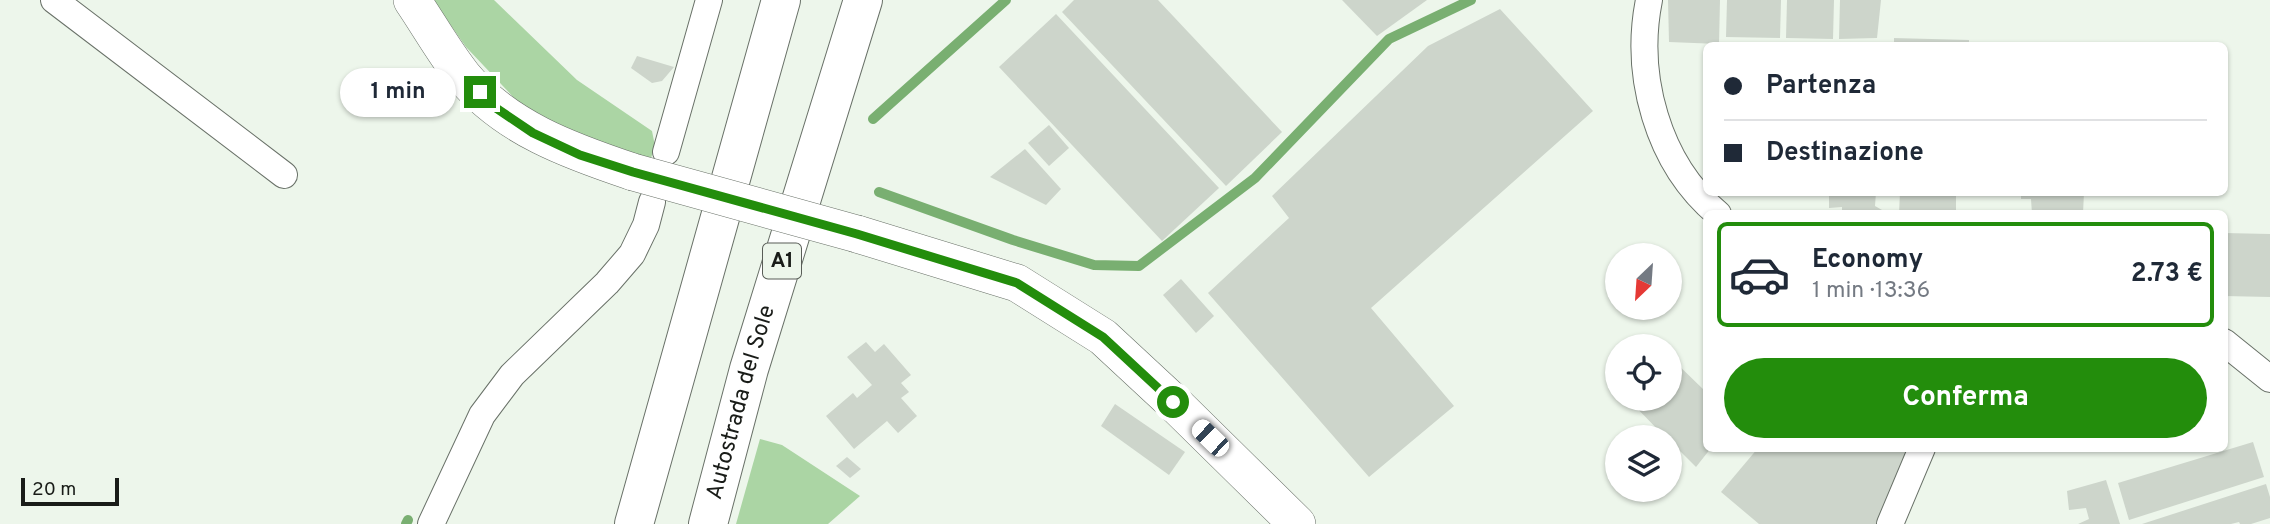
<!DOCTYPE html>
<html lang="it">
<meta charset="utf-8">
<style>
:root{--surface:#fff;--page:#f2f2f3;--text:#1f2937;--muted:#747a83;--line:#e0e1e3;--accent:#238d0c}
body{margin:0;font-family:Overpass,sans-serif;background:var(--page);color:var(--text);height:100vh;display:flex;flex-direction:column;font-size:26px;white-space:nowrap}
*{box-sizing:border-box;margin:0}
p{font-size:23px;color:var(--muted)}
.icon{flex:none;width:38px;height:38px;fill:none;stroke:currentColor;stroke-width:2;stroke-linecap:round;stroke-linejoin:round}
.map{position:relative;flex:1;overflow:hidden}
.details{position:absolute;left:1703px;top:210px;width:525px;height:242px;display:flex;flex-direction:column;background:var(--surface);border-radius:10px;box-shadow:0 2px 5px #0004}
.details>*{flex:none}
.banner{position:absolute;left:1703px;top:42px;width:525px;height:154px;border-radius:10px;box-shadow:0 2px 5px #0004;display:grid;align-content:center;height:154px;padding:0 21px;background:var(--surface)}
.needle{width:46px;rotate:205deg}
.buttons{position:absolute;left:1605px;top:243px;display:grid;gap:14px}
.buttons a{display:grid;place-items:center;width:77px;height:77px;border-radius:50%;background:var(--surface);box-shadow:0 2px 5px #0004;font-size:35px}
.scale{position:absolute;left:21px;bottom:18px;width:98px;box-sizing:border-box;padding-left:7px;border:4px solid #191c18;border-top:0;font-size:19px;line-height:24px;white-space:nowrap;color:#191c18;-webkit-text-stroke:5px #edf6eb;paint-order:stroke}
.end{position:absolute;width:32px;height:32px;margin:-16px;border:9px solid #238d0c;background:#fff;box-shadow:0 0 0 4px #fff}
.from{border-radius:50%}
.bubble{position:absolute;height:49px;border-radius:24px;background:var(--surface);box-shadow:0 2px 5px #0004;font-size:23px;font-weight:700;line-height:49px;text-align:center}
.car{position:absolute;width:21px;height:42px;margin:-21px -10px;border-radius:9px;box-shadow:0 0 5px 2px #0007;background:linear-gradient(#fff 24%,#345 0 40%,#fff 0 76%,#345 0 86%,#fff 0)}
.banner b{display:flex;align-items:center;gap:24px;height:66px;font-size:26px}
.banner b+b{border-top:2px solid var(--line)}
.banner i{width:18px;height:18px;background:var(--text)}
ul{padding:12px 0 0;list-style:none}
li{display:flex;align-items:center;gap:21px;height:105px;margin:0 14px 10px;padding:0 7px;border:4px solid transparent;border-radius:10px}
li div{flex:1}
li b{display:block;font-size:26px}
li em{font-style:normal;font-weight:700}
li.active{border-color:var(--accent)}
li>.icon{width:63px;height:63px;stroke-width:1.5}
.action{display:flex;gap:14px;margin-top:auto;padding:14px 21px}
.action a{flex:1;height:80px;border-radius:42px;background:var(--accent);color:#fff;font-size:28px;font-weight:700;line-height:80px;text-align:center}
.map>svg:first-child{display:block}
.green{fill:#abd5a4}
.lines{fill:none;stroke-linecap:round;stroke-linejoin:round}
.stream{stroke:#79af71;stroke-width:10}
.building{fill:#cdd5cb}
.street-casing{stroke:#697168;stroke-width:28}
.secondary-casing{stroke:#697168;stroke-width:38}
.highway-casing{stroke:#697168;stroke-width:40}
.street{stroke:#fff;stroke-width:26}
.secondary{stroke:#fff;stroke-width:37}
.highway{stroke:#fff;stroke-width:38}
.secondary-bridge-casing{stroke:#697168;stroke-width:38;stroke-linecap:butt}
.secondary-bridge{stroke:#fff;stroke-width:37}
.route{stroke:#238d0c;stroke-width:9}
.labels{text-anchor:middle;dominant-baseline:central;stroke-width:5;stroke-linejoin:round;paint-order:stroke}
.shield{fill:#edf6eb;stroke:#595d57;stroke-width:2}
.shield-label{font-size:21px;font-weight:bold;fill:#191c18}
.street-label{font-size:23px;fill:#191c18;stroke:#edf6eb}
</style>
<div class="map">
<svg width="2270" height="524" viewBox="0 0 2270 524">
<rect width="100%" height="100%" fill="#edf6eb"/>
<!-- green -->
<g class="green">
<polygon points="433,0 494,0 577,80 652,131 655,146 650,161 635,166 519,103 466,47"/>
<polygon points="760,439 782,445 860,496 828,524 736,524"/>
</g>
<g class="lines">
<!-- stream -->
<g class="stream">
<polyline points="873,119 1006,0"/>
<polyline points="879,192 1013,240 1094,265 1139,266 1255,178 1389,39 1471,0"/>
<polyline points="406,524 408,520"/>
</g>
</g>
<!-- building -->
<g class="building">
<polygon points="1074,0 1158,0 1282,132 1226,186 1062,12"/>
<polygon points="1342,0 1427,0 1377,36"/>
<polygon points="1668,0 1720,0 1719,44 1669,42"/>
<polygon points="1727,0 1781,0 1780,38 1726,37"/>
<polygon points="1787,0 1834,0 1833,39 1786,38"/>
<polygon points="1840,0 1881,0 1877,38 1839,39"/>
<polygon points="1500,9 1593,111 1371,308 1454,406 1369,477 1208,293 1289,218 1272,196 1428,46"/>
<polygon points="1056,14 1219,188 1162,241 999,67"/>
<polygon points="1894,38 1969,40 1969,46 1894,46"/>
<polygon points="637,56 674,67 662,81 652,83 631,68"/>
<polygon points="1049,125 1069,148 1049,166 1028,143"/>
<polygon points="1025,149 1061,189 1046,205 990,177"/>
<polygon points="1829,192 1876,192 1875,206 1889,214 1842,214 1842,207 1829,208"/>
<polygon points="1900,192 1956,192 1956,214 1899,214"/>
<polygon points="2021,192 2084,192 2083,214 2032,214 2031,199 2021,199"/>
<polygon points="2224,233 2270,234 2270,297 2224,296"/>
<polygon points="1181,279 1214,316 1196,333 1163,295"/>
<polygon points="866,342 875,352 884,344 911,375 901,383 909,392 901,398 917,416 898,433 887,421 854,449 826,416 853,393 857,398 872,385 847,357"/>
<polygon points="1670,357 1706,392 1706,448 1711,448 1696,467 1670,441 1670,438 1666,438 1628,399 1670,399"/>
<polygon points="1115,404 1185,452 1169,475 1101,426"/>
<polygon points="2253,442 2264,477 2129,520 2118,483"/>
<polygon points="1758,448 1910,448 1876,524 1759,524 1721,492"/>
<polygon points="847,457 861,469 850,478 836,466"/>
<polygon points="2106,480 2120,524 2078,524 2089,519 2086,508 2069,510 2067,491"/>
<polygon points="2266,484 2270,497 2270,518 2251,524 2240,524 2239,522 2231,524 2142,524"/>
</g>
<g class="lines">
<!-- street casing -->
<g class="street-casing">
<g id="street">
<polyline points="54,0 284,175"/>
<path d="M1649,0C1634,75 1657,163 1718,214"/>
<polyline points="666,152 709,0"/>
<polyline points="2224,342 2270,379"/>
<polyline points="431,524 482,415 512,375 607,283 632,254 646,225 652,202"/>
<polyline points="1890,524 1922,448"/>
</g>
</g>
<!-- secondary casing -->
<g class="secondary-casing">
<g id="secondary">
<path d="M412,0C429,25 444,52 463,76C506,128 570,151 633,172"/>
<polyline points="857,234 1017,283 1103,337 1173,402 1297,524"/>
</g>
</g>
<!-- highway casing -->
<g class="highway-casing">
<g id="highway">
<polyline points="634,524 781,0"/>
<path id="s1" d="M708,524L749,369L863,0"/>
</g>
</g>
<!-- street -->
<use href="#street" class="street"/>
<!-- secondary -->
<use href="#secondary" class="secondary"/>
<!-- highway -->
<use href="#highway" class="highway"/>
<!-- secondary-bridge casing -->
<g class="secondary-bridge-casing">
<polyline id="secondary-bridge" points="633,172 857,234"/>
</g>
<!-- secondary-bridge -->
<use href="#secondary-bridge" class="secondary-bridge"/>
</g>
<g class="lines">
<!-- route -->
<polyline class="route" points="480,92 496,108 533,133 580,155 633,172 857,234 1017,283 1103,337 1173,402"/>
</g>
<g class="labels">
<!-- shield labels -->
<rect class="shield" x="763" y="243.5" width="38" height="35" rx="5"/>
<g class="shield-label">
<text x="782" y="261">A1</text>
</g>
<!-- street labels -->
<g class="street-label">
<text stroke="none"><textPath href="#s1" startOffset="126">Autostrada del Sole</textPath></text>
</g>
</g>
</svg>
<div class="buttons">
<a><svg class="needle" viewBox="-14 -14 28 28"><path d="M0-13l5 13h-10z" fill="#e53935"/><path d="M0 13l5-13h-10z" fill="#747a83"/></svg></a>
<a><svg class="icon" aria-label="locate" viewBox="0 0 24 24"><circle cx="12" cy="12" r="6"/><path d="M12 2v4M12 18v4M2 12h4M18 12h4"/></svg></a>
<a><svg class="icon" aria-label="layers" viewBox="0 0 24 24"><path d="M12 4l9 5-9 5-9-5zM3 14l9 5 9-5"/></svg></a>
</div>
<div class="scale">20 m</div>
<i class="end from" style="left:1173px;top:402px"></i>
<i class="end" style="left:480px;top:92px"></i>
<div class="bubble" style="left:340px;top:68px;width:116px">1 min</div>
<i class="car" style="left:1210px;top:438px;rotate:314deg"></i>
<div class="banner">
<b><i class="from"></i>Partenza</b>
<b><i></i>Destinazione</b>
</div>
<section class="details">
<ul>
<li class="active"><svg class="icon" aria-label="car" viewBox="0 0 24 24"><path d="M5 17H2v-5l4-1 3-4h7l3 4 3 1v5h-3M9 17h6M6 11h13"/><circle cx="7" cy="17" r="2"/><circle cx="17" cy="17" r="2"/></svg><div><b>Economy</b><p>1 min · 13:36</p></div><em>2.73 €</em></li>
</ul>
<div class="action"><a>Conferma</a></div>
</section>
</div>
